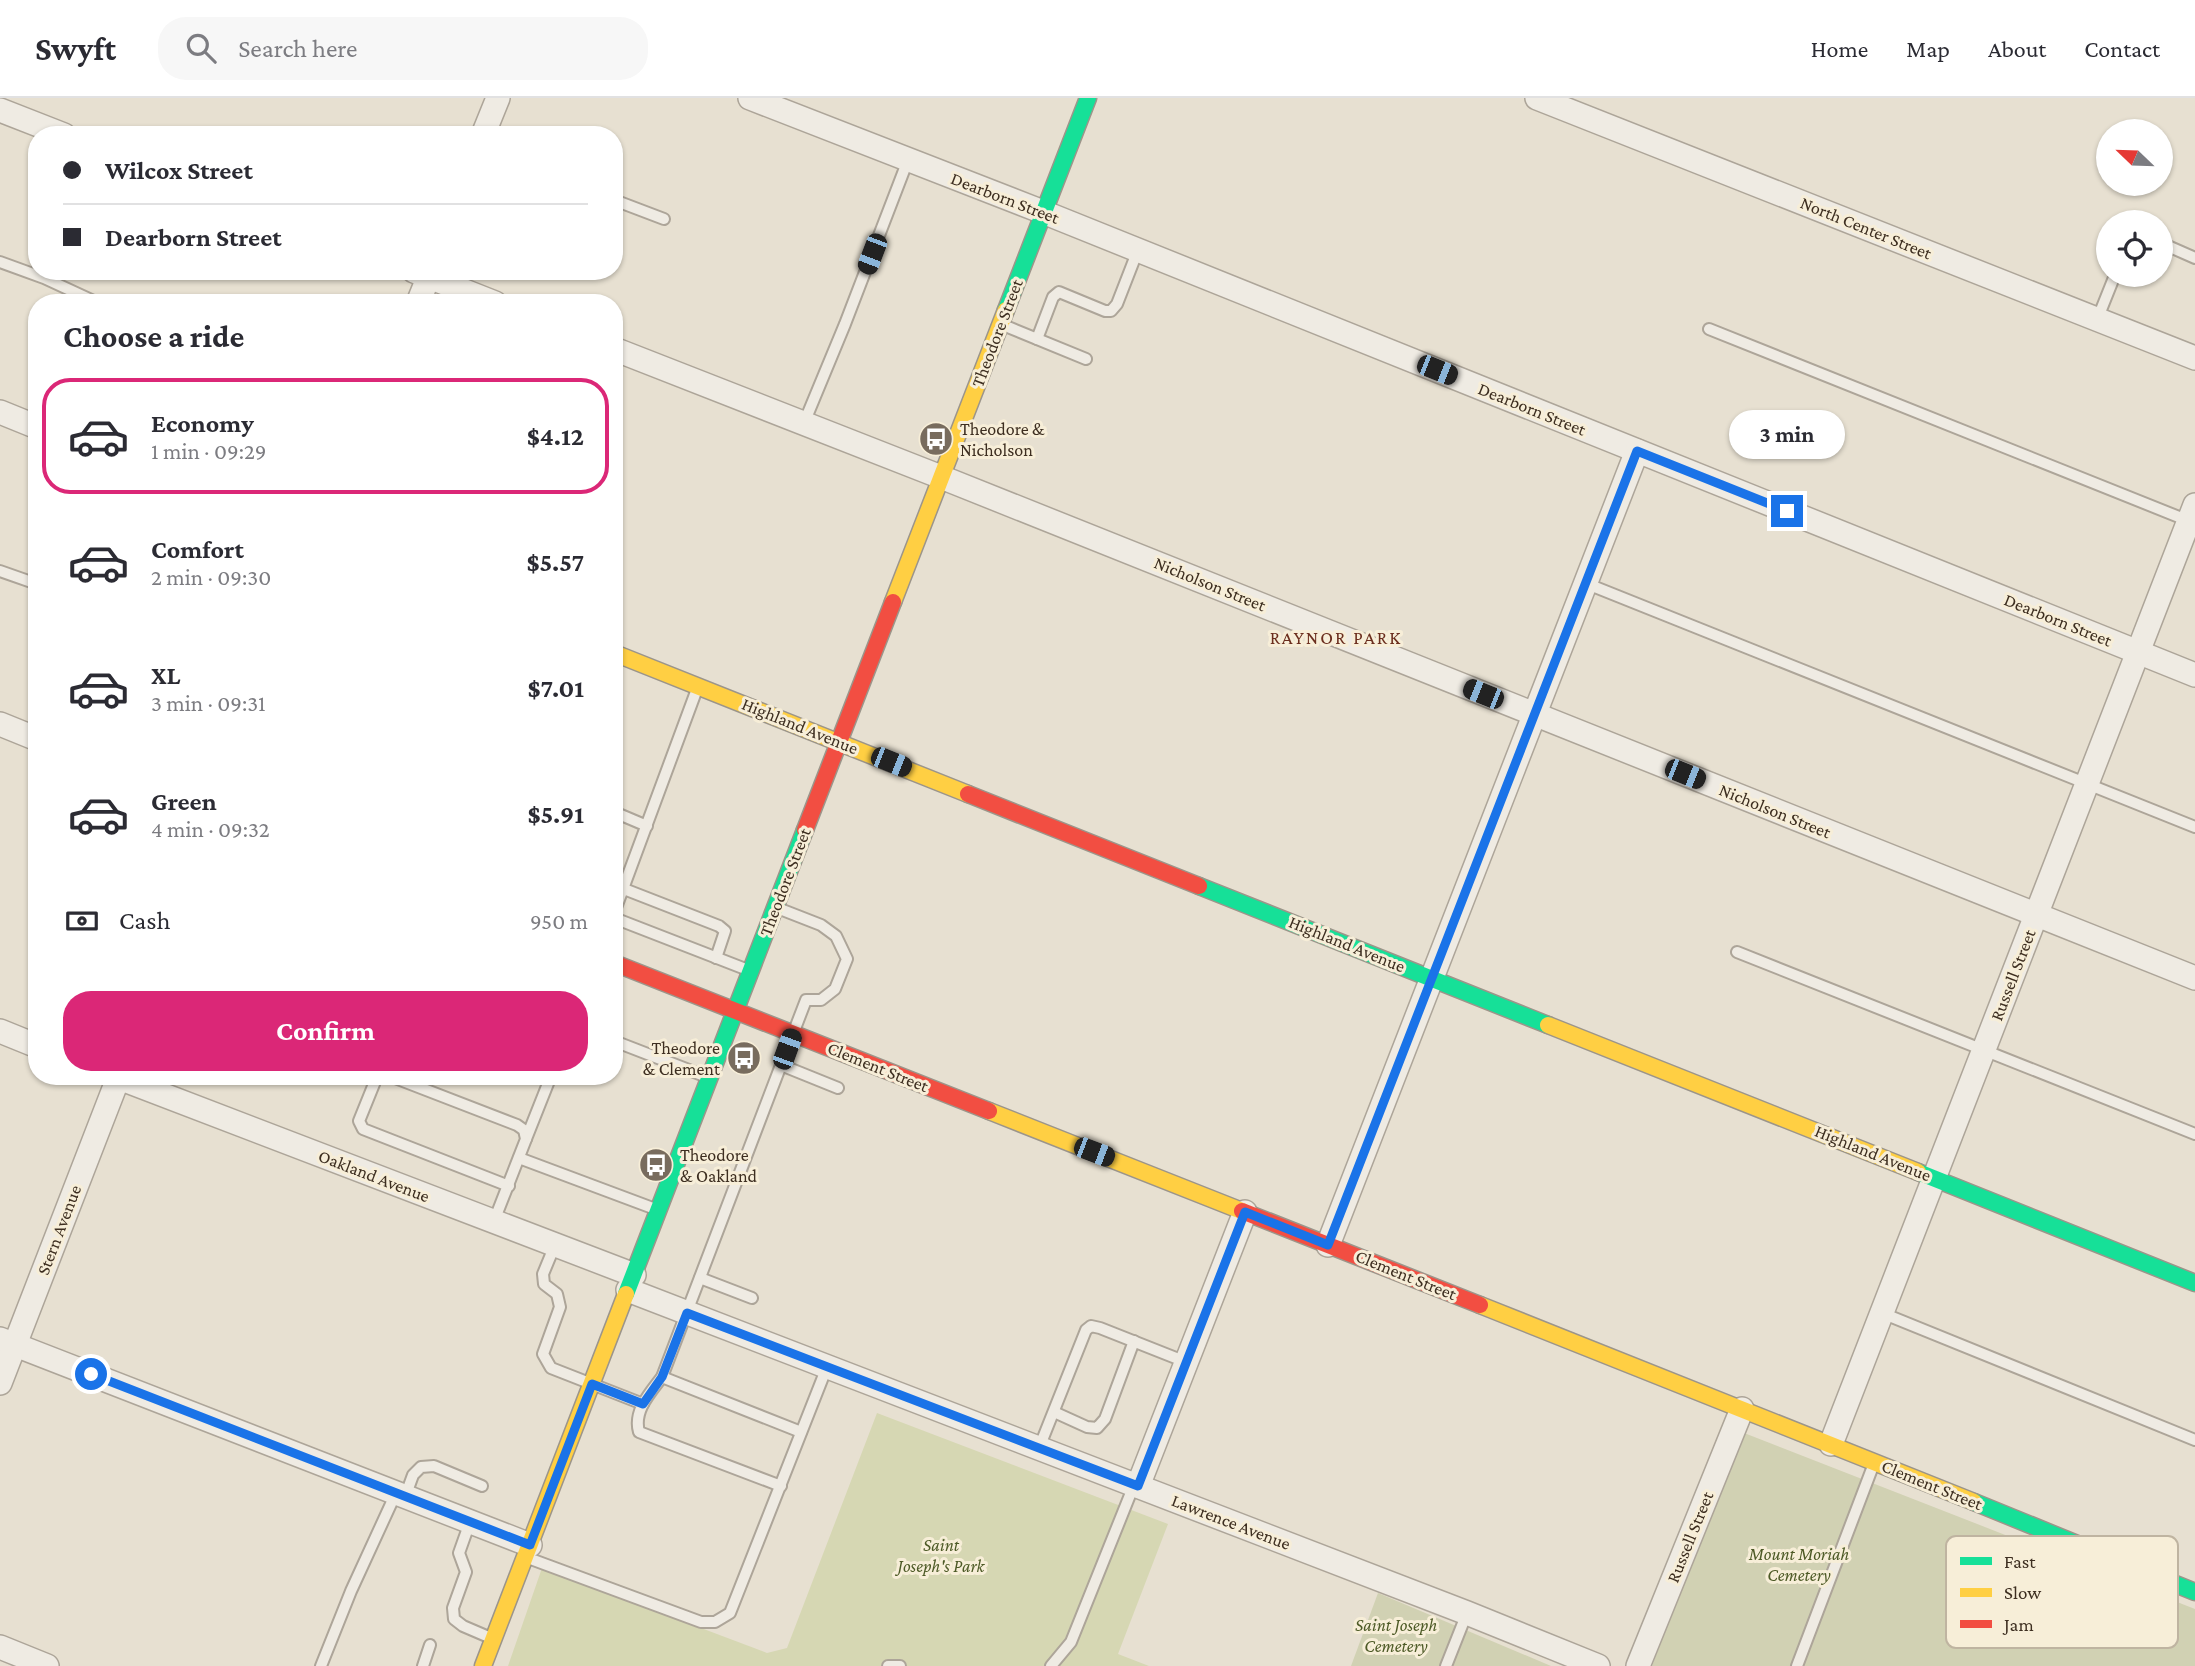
<!DOCTYPE html>
<meta charset="utf-8">
<style>
:root{--surface:#fff;--page:#f7f7f7;--text:#2b2b33;--muted:#7c7c81;--line:#e1e1e2;--accent:#db2777}
body{margin:0;font-family:"Crimson Pro",serif;background:var(--page);color:var(--text);height:100vh;display:flex;flex-direction:column;font-size:26px;white-space:nowrap}
*{box-sizing:border-box;margin:0}
p{font-size:23px;color:var(--muted)}
.icon{flex:none;width:38px;height:38px;fill:none;stroke:currentColor;stroke-width:2;stroke-linecap:round;stroke-linejoin:round}
.map{position:relative;flex:1;overflow:hidden}
.panel{position:absolute;left:28px;top:196px;width:595px;height:791px;display:flex;flex-direction:column;background:var(--surface);border-radius:28px;box-shadow:0 2px 5px #0004}
.panel>*{flex:none}
.guide{position:absolute;left:28px;top:28px;width:595px;height:154px;border-radius:28px;box-shadow:0 2px 5px #0004;display:grid;align-content:center;height:154px;padding:0 35px;background:var(--surface)}
.needle{width:46px;rotate:293deg}
.buttons{position:absolute;left:2096px;top:21px;display:grid;gap:14px}
.buttons a{display:grid;place-items:center;width:77px;height:77px;border-radius:50%;background:var(--surface);box-shadow:0 2px 5px #0004;font-size:35px}
.end{position:absolute;width:32px;height:32px;margin:-16px;border:9px solid #1a73e8;background:#fff;box-shadow:0 0 0 4px #fff}
.from{border-radius:50%}
.bubble{position:absolute;height:49px;border-radius:24px;background:var(--surface);box-shadow:0 2px 5px #0004;font-size:23px;font-weight:700;line-height:49px;text-align:center}
.car{position:absolute;width:21px;height:42px;margin:-21px -10px;border-radius:9px;box-shadow:0 0 5px 2px #0007;background:linear-gradient(#222 24%,#8ab4d8 0 40%,#222 0 76%,#8ab4d8 0 86%,#222 0)}
.guide b{display:flex;align-items:center;gap:24px;height:66px;font-size:26px}
.guide b+b{border-top:2px solid var(--line)}
.guide i{width:18px;height:18px;background:var(--text)}
ul{padding:0;list-style:none}
li{display:flex;align-items:center;gap:21px;height:116px;margin:0 14px 10px;padding:0 21px;border:4px solid transparent;border-radius:28px}
li div{flex:1}
li b{display:block;font-size:26px}
li em{font-style:normal;font-weight:700}
li.active{border-color:var(--accent)}
li>.icon{width:63px;height:63px;stroke-width:1.5}
h2{padding:0 35px;font-size:32px;line-height:84px}
.pay{display:flex;align-items:center;gap:18px;height:77px;padding:0 35px;font-size:26px}
.pay p{margin-inline-start:auto}
.primary-button{display:flex;gap:14px;margin-top:auto;padding:14px 35px}
.primary-button a{flex:1;height:80px;border-radius:28px;background:var(--accent);color:#fff;font-size:28px;font-weight:700;line-height:80px;text-align:center}
header{display:flex;align-items:center;gap:42px;box-sizing:border-box;height:98px;padding:0 35px;background:var(--surface);border-bottom:2px solid var(--line)}
header strong{font-size:33px}
nav{display:flex;gap:38px;margin-inline-start:auto;font-size:24px}
.search{width:490px;height:63px;background:var(--page);display:flex;align-items:center;gap:18px;box-sizing:border-box;padding:0 24px;border-radius:28px;color:var(--muted);font-size:26px}
.map>svg:first-child{display:block}
.green{fill:#d6d7b3}
.cemetery{fill:#d1d1b3}
.lines{fill:none;stroke-linecap:round;stroke-linejoin:round}
.lane-casing{stroke:#ada599;stroke-width:14}
.street-casing{stroke:#ada599;stroke-width:26}
.fast-casing{stroke:#9c958a;stroke-width:19}
.slow-casing{stroke:#9c958a;stroke-width:19}
.jam-casing{stroke:#9c958a;stroke-width:19}
.lane{stroke:#efebe3;stroke-width:10}
.street{stroke:#efebe3;stroke-width:23}
.fast{stroke:#16e098;stroke-width:16}
.slow{stroke:#ffcf43;stroke-width:16}
.jam{stroke:#f24e42;stroke-width:16}
.route{stroke:#1a73e8;stroke-width:9}
.labels{text-anchor:middle;dominant-baseline:central;stroke-width:6;stroke-linejoin:round;paint-order:stroke}
.street-label{font-size:18px;fill:#3d2e20;stroke:#f7eed8}
.poi-label{font-size:18px;fill:#3d2e20;stroke:#f7eed8;text-anchor:start}
.park-label{font-size:18px;font-style:italic;fill:#4d5a26;stroke:#f7eed8}
.neighbourhood-label{font-size:19px;letter-spacing:2px;fill:#6b2e1e;stroke:#f7eed8}
.key{fill:#f7eed8;stroke:#bfb4a1;stroke-width:2}
.key-label{font-size:19px;fill:#3d2e20}
</style>
<header>
<strong>Swyft</strong>
<div class="search"><svg class="icon" aria-label="search" viewBox="0 0 24 24"><circle cx="10" cy="10" r="6"/><path d="M15 15l6 6"/></svg>Search here</div>
<nav><a>Home</a><a>Map</a><a>About</a><a>Contact</a></nav>
</header>
<div class="map">
<svg width="2195" height="1568" viewBox="0 0 2195 1568">
<rect width="100%" height="100%" fill="#e7e0d1"/>
<!-- green -->
<polygon class="green" points="877,1315 1168,1426 1118,1556 1149,1568 508,1568 542,1470 767,1555 787,1550"/>
<!-- cemetery -->
<g class="cemetery">
<polygon points="1739,1333 2195,1511 2195,1568 1652,1568"/>
<polygon points="1378,1495 1551,1568 1351,1568"/>
</g>
<g class="lines">
<!-- lane casing -->
<g class="lane-casing">
<g id="lane">
<polyline points="614,102 664,121"/>
<polyline points="2161,145 2195,160"/>
<polyline points="0,164 44,180 98,205"/>
<polyline points="2097,222 2115,177"/>
<polyline points="1003,227 1086,261"/>
<polyline points="1709,231 2189,423"/>
<polyline points="1037,241 1053,199 1059,194 1105,213 1111,213 1117,206 1138,152"/>
<polyline points="804,325 845,226 908,62"/>
<polyline points="0,473 37,486"/>
<polyline points="1585,485 2195,729"/>
<polyline points="614,714 647,728"/>
<polyline points="624,791 719,828 725,833 716,860"/>
<polyline points="780,811 821,827 836,838 847,861 835,891 821,902 806,902 781,967 838,990"/>
<polyline points="614,815 697,591"/>
<polyline points="614,820 748,872"/>
<polyline points="1737,854 2195,1036"/>
<polyline points="614,943 707,979"/>
<polyline points="381,978 376,981 359,1023 363,1031 509,1088"/>
<polyline points="390,978 517,1027 524,1032 526,1041 494,1123"/>
<polyline points="526,1041 551,978"/>
<polyline points="519,1060 658,1112"/>
<polyline points="555,1147 543,1176 544,1186 557,1196 560,1209 543,1256 551,1270 643,1306"/>
<polyline points="700,1180 752,1200"/>
<polyline points="1882,1215 2195,1342"/>
<polyline points="662,1279 801,1334"/>
<polyline points="1054,1314 1087,1329 1097,1330 1105,1321 1134,1243"/>
<polyline points="1039,1350 1086,1232 1091,1228 1100,1230 1186,1264"/>
<path d="M781,1388L639,1334C633,1313 650,1295 662,1279L781,967"/>
<polyline points="405,1399 413,1377 421,1369 434,1368 482,1388"/>
<polyline points="470,1424 459,1455 466,1474 453,1510 454,1521 463,1528 491,1540"/>
<polyline points="528,1460 701,1524 715,1524 730,1515 827,1269"/>
<polyline points="321,1568 351,1493 396,1395"/>
<polyline points="423,1568 430,1547"/>
<polyline points="888,1568 900,1568"/>
<polyline points="1051,1568 1071,1544 1134,1387"/>
<polyline points="1446,1568 1467,1515"/>
<polyline points="1797,1568 1873,1368"/>
</g>
</g>
<!-- street casing -->
<g class="street-casing">
<g id="street">
<polyline points="750,0 1043,114 2195,577"/>
<polyline points="1537,0 2195,260"/>
<polyline points="0,12 64,37"/>
<polyline points="483,37 498,0"/>
<polyline points="414,173 495,205"/>
<polyline points="418,205 431,173"/>
<polyline points="614,251 941,379 2195,880"/>
<polyline points="0,314 37,329"/>
<polyline points="0,626 37,641"/>
<polyline points="0,933 37,948"/>
<polyline points="114,978 634,1177"/>
<polyline points="1328,1147 1637,353"/>
<polyline points="628,1192 1467,1515 1598,1568"/>
<polyline points="0,1241 530,1447"/>
<polyline points="0,1285 119,978"/>
<polyline points="1831,1346 2195,407"/>
<polyline points="1138,1388 1245,1114"/>
<polyline points="0,1549 47,1568"/>
<polyline points="1638,1568 1742,1311"/>
</g>
</g>
<!-- fast casing -->
<g class="fast-casing">
<g id="fast">
<polyline points="1006,212 1088,0"/>
<polyline points="1199,788 1548,927"/>
<polyline points="1918,1074 2195,1185"/>
<polyline points="626,1196 805,732"/>
<polyline points="1974,1404 2195,1494"/>
</g>
</g>
<!-- slow casing -->
<g class="slow-casing">
<g id="slow">
<polyline points="893,504 1006,212"/>
<polyline points="614,555 968,696"/>
<polyline points="1548,927 1918,1074"/>
<polyline points="989,1013 1242,1113"/>
<polyline points="1480,1207 1974,1404"/>
<polyline points="483,1568 626,1196"/>
</g>
</g>
<!-- jam casing -->
<g class="jam-casing">
<g id="jam">
<polyline points="968,696 1199,788"/>
<polyline points="805,732 893,504"/>
<polyline points="614,865 989,1013"/>
<polyline points="1242,1113 1480,1207"/>
</g>
</g>
<!-- lane -->
<use href="#lane" class="lane"/>
<!-- street -->
<use href="#street" class="street"/>
<!-- fast -->
<use href="#fast" class="fast"/>
<!-- slow -->
<use href="#slow" class="slow"/>
<!-- jam -->
<use href="#jam" class="jam"/>
</g>
<g class="lines">
<!-- route -->
<polyline class="route" points="91,1276 530,1447 592,1286 643,1306 662,1279 687,1215 1138,1388 1245,1114 1328,1147 1637,353 1787,413"/>
</g>
<!-- icons -->
<defs>
<g id="bus-disc" transform="scale(1.75)"><circle r="9.5" fill="#786c5e" stroke="#f7eed8"/><path d="M-5-6H5V4H4V6H2V4H-2V6H-4V4H-5ZM-3.5-4V0h7V-4ZM-3.5 1.2v1.5H-2V1.2ZM2 1.2v1.5H3.5V1.2Z" fill="#fff"/></g>
</defs>
<g fill-rule="evenodd">
<use href="#bus-disc" x="936" y="341"/>
<use href="#bus-disc" x="744" y="960"/>
<use href="#bus-disc" x="656" y="1067"/>
</g>
<g class="labels">
<!-- street labels -->
<g class="street-label">
<text transform="translate(1005 100) rotate(21)">Dearborn Street</text>
<text transform="translate(1866 130) rotate(22)">North Center Street</text>
<text transform="translate(997 235) rotate(-69)">Theodore Street</text>
<text transform="translate(1532 311) rotate(22)">Dearborn Street</text>
<text transform="translate(1210 486) rotate(22)">Nicholson Street</text>
<text transform="translate(2058 522) rotate(22)">Dearborn Street</text>
<text transform="translate(800 628) rotate(22)">Highland Avenue</text>
<text transform="translate(1775 713) rotate(22)">Nicholson Street</text>
<text transform="translate(785 784) rotate(-69)">Theodore Street</text>
<text transform="translate(1347 846) rotate(22)">Highland Avenue</text>
<text transform="translate(2013 877) rotate(-69)">Russell Street</text>
<text transform="translate(878 969) rotate(22)">Clement Street</text>
<text transform="translate(1873 1055) rotate(22)">Highland Avenue</text>
<text transform="translate(374 1078) rotate(21)">Oakland Avenue</text>
<text transform="translate(59 1132) rotate(-69)">Stern Avenue</text>
<text transform="translate(1406 1177) rotate(22)">Clement Street</text>
<text transform="translate(1932 1387) rotate(22)">Clement Street</text>
<text transform="translate(1231 1424) rotate(21)">Lawrence Avenue</text>
<text transform="translate(1690 1439) rotate(-68)">Russell Street</text>
</g>
<!-- poi labels -->
<g class="poi-label">
<text x="960" y="331">Theodore &amp;<tspan x="960" dy="21">Nicholson</tspan></text>
<text x="720" y="950" text-anchor="end">Theodore<tspan x="720" dy="21">&amp; Clement</tspan></text>
<text x="680" y="1057">Theodore<tspan x="680" dy="21">&amp; Oakland</tspan></text>
</g>
<!-- park labels -->
<g class="park-label">
<text x="941" y="1447">Saint<tspan x="941" dy="21">Joseph's Park</tspan></text>
<text x="1799" y="1456">Mount Moriah<tspan x="1799" dy="21">Cemetery</tspan></text>
<text x="1396" y="1527">Saint Joseph<tspan x="1396" dy="21">Cemetery</tspan></text>
</g>
<!-- neighbourhood labels -->
<g class="neighbourhood-label">
<text x="1336" y="539">RAYNOR PARK</text>
</g>
</g>
<!-- legend -->
<rect x="1946" y="1438" width="232" height="112" rx="10" class="key"/>
<rect x="1960" y="1459" width="32" height="8" fill="#16e098"/>
<rect x="1960" y="1490" width="32" height="9" fill="#ffcf43"/>
<rect x="1960" y="1522" width="32" height="8" fill="#f24e42"/>
<g class="key-label">
<text x="2004" y="1470">Fast</text>
<text x="2004" y="1501">Slow</text>
<text x="2004" y="1533">Jam</text>
</g>
</svg>
<div class="buttons">
<a><svg class="needle" viewBox="-14 -14 28 28"><path d="M0-13l5 13h-10z" fill="#e53935"/><path d="M0 13l5-13h-10z" fill="#7c7c81"/></svg></a>
<a><svg class="icon" aria-label="locate" viewBox="0 0 24 24"><circle cx="12" cy="12" r="6"/><path d="M12 2v4M12 18v4M2 12h4M18 12h4"/></svg></a>
</div>
<i class="end from" style="left:91px;top:1276px"></i>
<i class="end" style="left:1787px;top:413px"></i>
<div class="bubble" style="left:1729px;top:312px;width:116px">3 min</div>
<i class="car" style="left:872px;top:156px;rotate:201deg"></i>
<i class="car" style="left:1437px;top:272px;rotate:112deg"></i>
<i class="car" style="left:1483px;top:596px;rotate:292deg"></i>
<i class="car" style="left:891px;top:664px;rotate:112deg"></i>
<i class="car" style="left:1685px;top:676px;rotate:112deg"></i>
<i class="car" style="left:787px;top:951px;rotate:20deg"></i>
<i class="car" style="left:1094px;top:1054px;rotate:111deg"></i>
<div class="guide">
<b><i class="from"></i>Wilcox Street</b>
<b><i></i>Dearborn Street</b>
</div>
<section class="panel">
<h2>Choose a ride</h2>
<ul>
<li class="active"><svg class="icon" aria-label="car" viewBox="0 0 24 24"><path d="M5 17H2v-5l4-1 3-4h7l3 4 3 1v5h-3M9 17h6M6 11h13"/><circle cx="7" cy="17" r="2"/><circle cx="17" cy="17" r="2"/></svg><div><b>Economy</b><p>1 min · 09:29</p></div><em>$4.12</em></li>
<li><svg class="icon" aria-label="car" viewBox="0 0 24 24"><path d="M5 17H2v-5l4-1 3-4h7l3 4 3 1v5h-3M9 17h6M6 11h13"/><circle cx="7" cy="17" r="2"/><circle cx="17" cy="17" r="2"/></svg><div><b>Comfort</b><p>2 min · 09:30</p></div><em>$5.57</em></li>
<li><svg class="icon" aria-label="car" viewBox="0 0 24 24"><path d="M5 17H2v-5l4-1 3-4h7l3 4 3 1v5h-3M9 17h6M6 11h13"/><circle cx="7" cy="17" r="2"/><circle cx="17" cy="17" r="2"/></svg><div><b>XL</b><p>3 min · 09:31</p></div><em>$7.01</em></li>
<li><svg class="icon" aria-label="car" viewBox="0 0 24 24"><path d="M5 17H2v-5l4-1 3-4h7l3 4 3 1v5h-3M9 17h6M6 11h13"/><circle cx="7" cy="17" r="2"/><circle cx="17" cy="17" r="2"/></svg><div><b>Green</b><p>4 min · 09:32</p></div><em>$5.91</em></li>
</ul>
<div class="pay"><svg class="icon" aria-label="cash" viewBox="0 0 24 24"><path d="M3 7h18v10H3z"/><circle cx="12" cy="12" r="2"/></svg>Cash<p>950 m</p></div>
<div class="primary-button"><a>Confirm</a></div>
</section>
</div>
